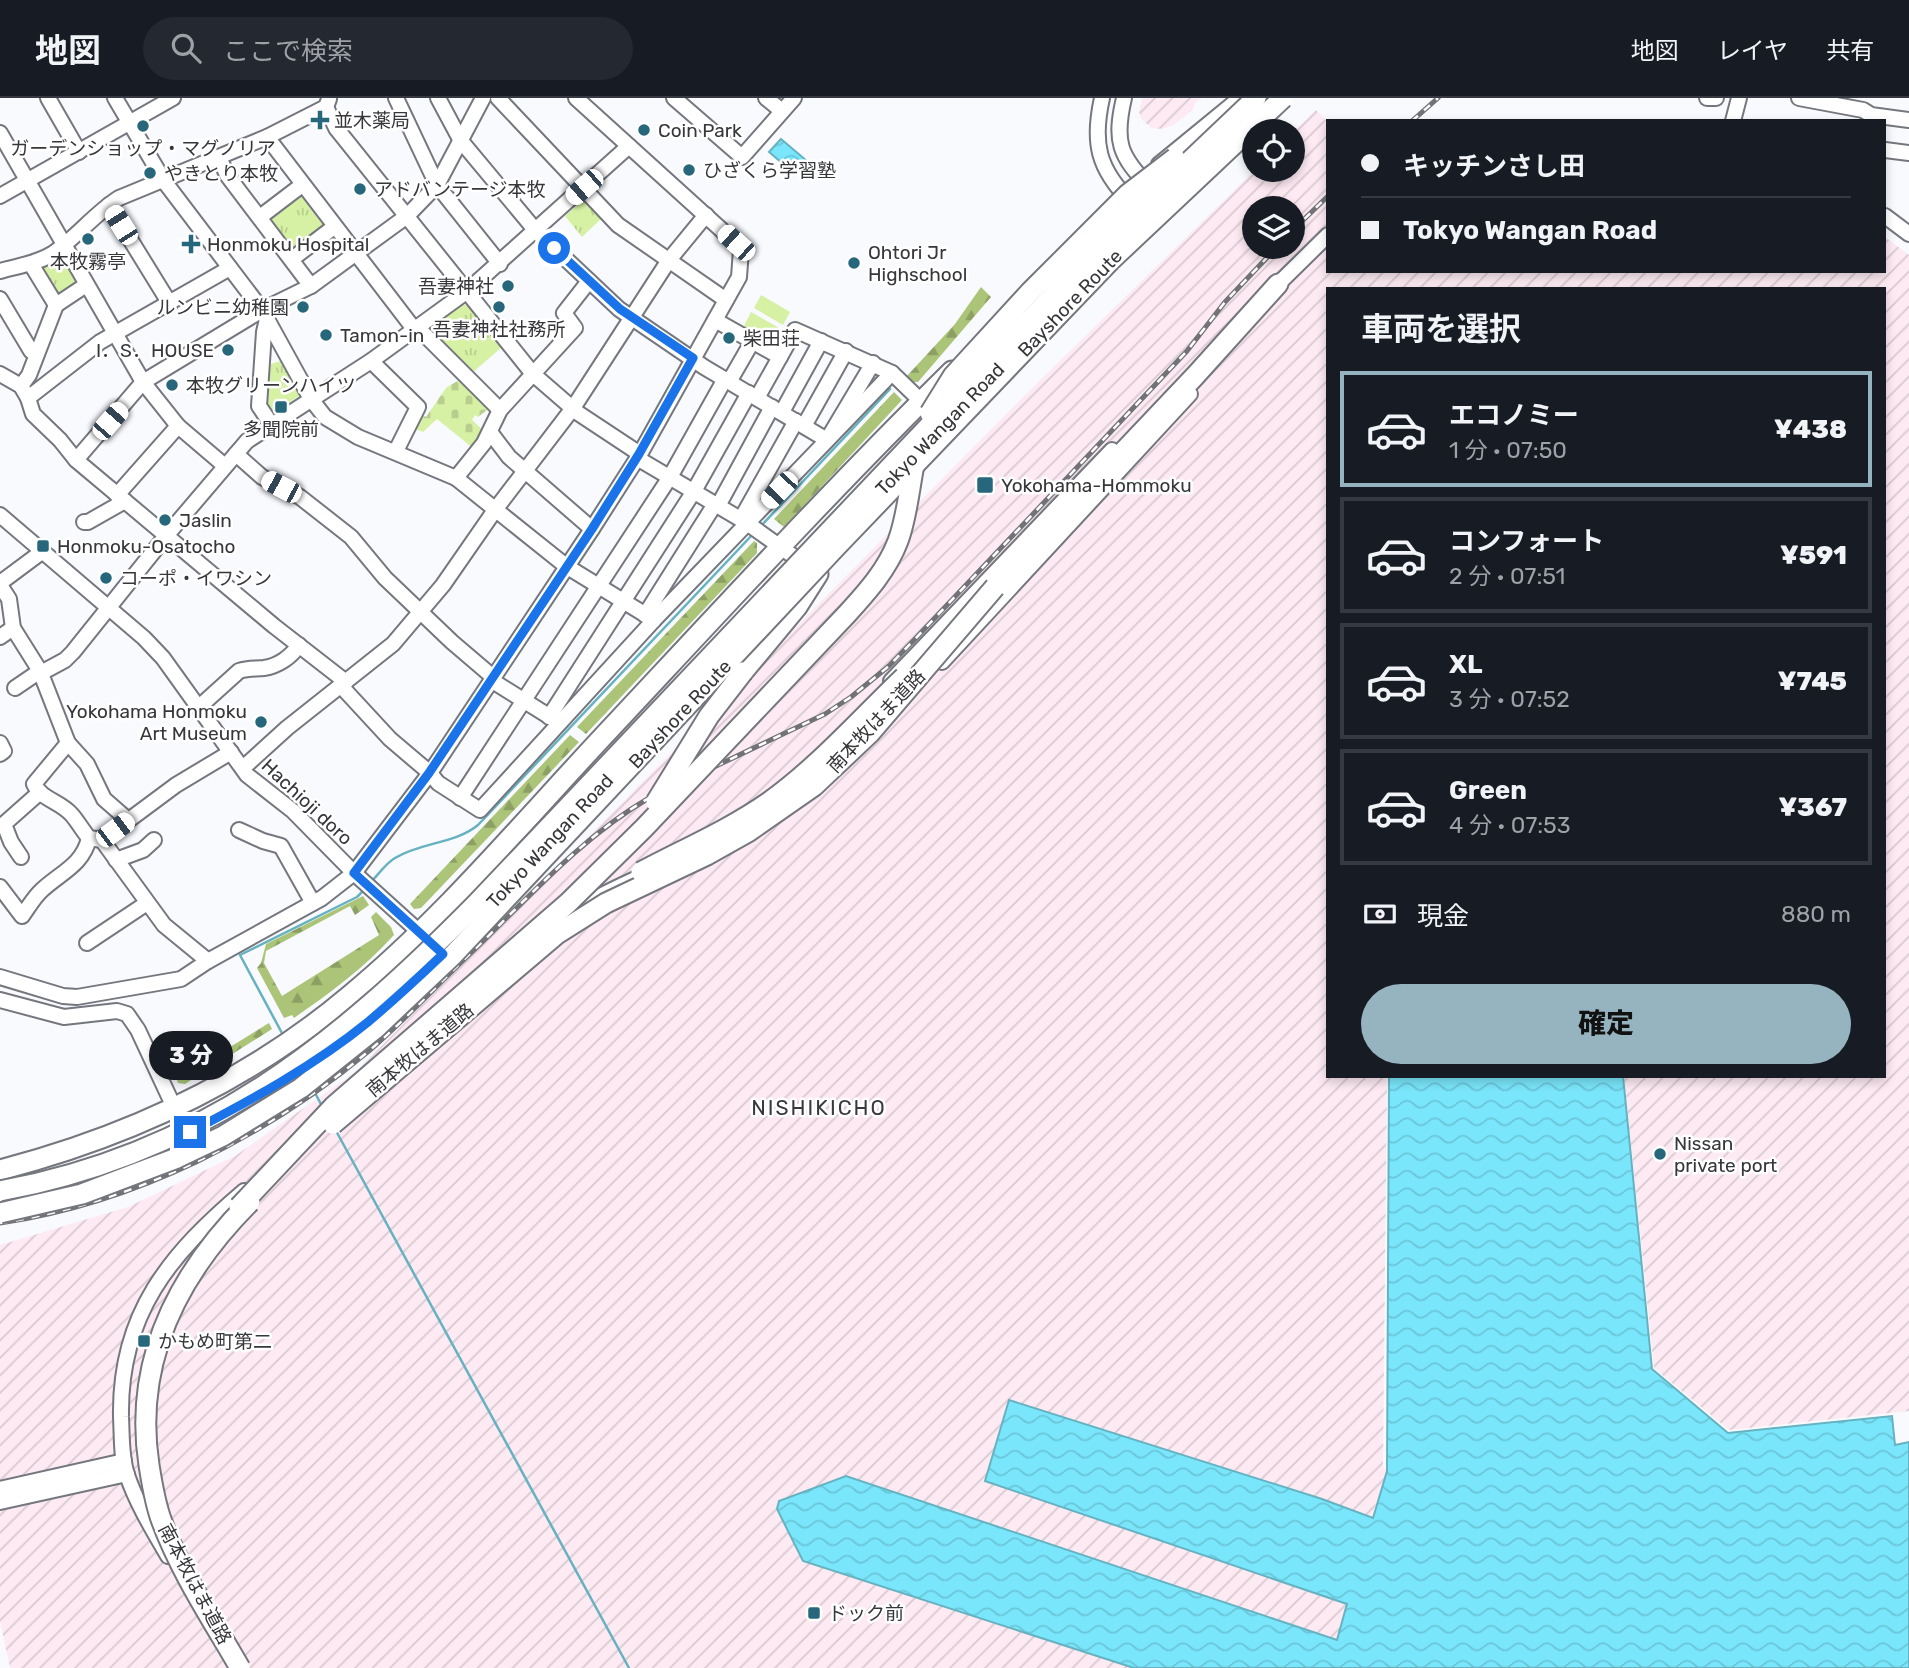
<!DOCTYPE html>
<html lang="ja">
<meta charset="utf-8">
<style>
:root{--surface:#171b24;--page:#242831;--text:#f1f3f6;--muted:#9ea1a6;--line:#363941;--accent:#96b4bf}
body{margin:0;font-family:Rubik,"Noto Sans JP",sans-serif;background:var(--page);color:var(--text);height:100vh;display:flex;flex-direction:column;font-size:26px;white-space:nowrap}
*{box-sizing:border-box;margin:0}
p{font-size:23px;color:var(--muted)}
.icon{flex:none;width:38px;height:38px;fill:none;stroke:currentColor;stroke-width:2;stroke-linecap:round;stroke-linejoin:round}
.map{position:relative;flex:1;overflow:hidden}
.sheet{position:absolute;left:1326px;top:189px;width:560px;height:791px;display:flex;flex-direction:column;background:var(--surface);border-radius:0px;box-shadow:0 4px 10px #0003}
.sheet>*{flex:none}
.top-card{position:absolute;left:1326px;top:21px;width:560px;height:154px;border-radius:0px;box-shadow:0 4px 10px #0003;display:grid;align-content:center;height:154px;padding:0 35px;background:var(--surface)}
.controls{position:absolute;left:1242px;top:21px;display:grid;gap:14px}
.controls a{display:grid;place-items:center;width:63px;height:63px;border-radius:50%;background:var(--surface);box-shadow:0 4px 10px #0003;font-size:35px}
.end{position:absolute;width:32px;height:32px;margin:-16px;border:9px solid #1a73e8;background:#fff;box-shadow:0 0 0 4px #fff}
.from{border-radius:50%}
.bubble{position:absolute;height:49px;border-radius:24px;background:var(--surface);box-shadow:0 4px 10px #0003;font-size:23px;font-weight:800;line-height:49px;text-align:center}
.car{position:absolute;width:21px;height:42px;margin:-21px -10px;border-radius:9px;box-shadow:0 0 5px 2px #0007;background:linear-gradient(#fff 24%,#345 0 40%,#fff 0 76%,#345 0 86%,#fff 0)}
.top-card b{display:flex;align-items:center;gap:24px;height:66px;font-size:26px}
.top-card b+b{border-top:2px solid var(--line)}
.top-card i{width:18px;height:18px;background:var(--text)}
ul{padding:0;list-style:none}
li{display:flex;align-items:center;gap:21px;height:116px;margin:0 14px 10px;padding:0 21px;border:4px solid var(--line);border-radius:0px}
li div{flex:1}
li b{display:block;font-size:26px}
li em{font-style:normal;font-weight:800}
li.active{border-color:var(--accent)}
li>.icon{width:63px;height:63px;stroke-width:1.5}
h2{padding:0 35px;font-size:32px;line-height:84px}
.pay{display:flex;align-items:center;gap:18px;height:77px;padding:0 35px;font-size:26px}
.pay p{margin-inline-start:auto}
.cta{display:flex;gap:14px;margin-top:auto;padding:14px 35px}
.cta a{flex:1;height:80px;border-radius:42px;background:var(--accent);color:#111;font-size:28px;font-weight:800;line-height:80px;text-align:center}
header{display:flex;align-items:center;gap:42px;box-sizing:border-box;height:98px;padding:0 35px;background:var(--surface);border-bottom:2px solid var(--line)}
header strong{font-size:33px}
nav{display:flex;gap:38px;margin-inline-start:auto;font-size:24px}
.search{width:490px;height:63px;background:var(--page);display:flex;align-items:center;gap:18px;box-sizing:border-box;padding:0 24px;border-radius:38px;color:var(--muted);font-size:26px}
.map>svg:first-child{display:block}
.industrial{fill:url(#industrial-furrows);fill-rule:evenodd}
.forest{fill:url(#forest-firs)}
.cemetery{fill:url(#cemetery-stones)}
.park{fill:url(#park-tufts)}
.pitch{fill:#d6f0a4}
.water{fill:url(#water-waves);stroke:#66b2c1;stroke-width:2}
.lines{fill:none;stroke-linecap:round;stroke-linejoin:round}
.stream{stroke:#66b2c1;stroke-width:2.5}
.minor-casing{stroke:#75777f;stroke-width:18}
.highway-casing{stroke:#75777f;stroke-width:23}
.minor{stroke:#fff;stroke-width:14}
.highway{stroke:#fff;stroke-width:19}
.rail-casing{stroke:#727377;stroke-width:5}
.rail{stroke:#fff;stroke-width:2.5;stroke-dasharray:8;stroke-linecap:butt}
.highway-bridge-casing{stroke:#75777f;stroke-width:23;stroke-linecap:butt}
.highway-bridge{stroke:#fff;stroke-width:19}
.route{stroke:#1a73e8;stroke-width:9}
.poi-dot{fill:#27677b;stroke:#fff;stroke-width:2.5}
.labels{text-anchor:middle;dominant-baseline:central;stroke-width:5;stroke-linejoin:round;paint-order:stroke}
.poi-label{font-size:19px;fill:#36373b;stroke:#fff;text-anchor:start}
.street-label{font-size:19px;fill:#36373b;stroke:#fff}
.neighbourhood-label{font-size:21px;letter-spacing:2px;fill:#383940;stroke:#fff}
</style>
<header>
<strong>地図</strong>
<div class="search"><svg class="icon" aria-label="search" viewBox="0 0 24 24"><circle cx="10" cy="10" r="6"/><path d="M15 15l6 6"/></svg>ここで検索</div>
<nav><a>地図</a><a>レイヤ</a><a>共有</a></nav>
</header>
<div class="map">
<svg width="1909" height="1570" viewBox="0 0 1909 1570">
<defs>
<pattern id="industrial-furrows" width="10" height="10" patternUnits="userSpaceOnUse" patternTransform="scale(1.75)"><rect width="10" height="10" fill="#fdeaf3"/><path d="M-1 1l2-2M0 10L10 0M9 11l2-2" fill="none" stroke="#d9c9d1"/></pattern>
<pattern id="forest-firs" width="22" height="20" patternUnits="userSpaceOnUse" patternTransform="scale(1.75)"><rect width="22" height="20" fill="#abc478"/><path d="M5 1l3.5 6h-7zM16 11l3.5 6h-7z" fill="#8ca064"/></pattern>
<pattern id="cemetery-stones" width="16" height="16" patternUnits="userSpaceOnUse" patternTransform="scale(1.75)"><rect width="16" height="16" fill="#d6f0a4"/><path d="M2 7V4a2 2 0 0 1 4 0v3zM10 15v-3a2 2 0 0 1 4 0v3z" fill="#b8ce8e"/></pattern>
<pattern id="park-tufts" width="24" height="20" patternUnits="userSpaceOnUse" patternTransform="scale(1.75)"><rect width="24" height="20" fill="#d6f0a4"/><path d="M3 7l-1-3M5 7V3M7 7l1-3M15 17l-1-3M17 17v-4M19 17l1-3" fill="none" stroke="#b8ce8e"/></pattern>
<pattern id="water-waves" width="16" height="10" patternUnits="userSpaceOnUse" patternTransform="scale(1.75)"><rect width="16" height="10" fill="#7ae6fb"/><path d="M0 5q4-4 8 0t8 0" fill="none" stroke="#6ac6d8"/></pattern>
</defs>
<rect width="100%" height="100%" fill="#f9fafe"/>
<!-- industrial -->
<g class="industrial">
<polygon points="1142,0 1202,0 1195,5 1193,12 1173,27 1162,31 1152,30 1142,22 1139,14"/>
<path d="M1316,12L1328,24V173H1885V139L1909,157V1313L1729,1332L1654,1270L1624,978H1885V191H1328V978H1387L1383,1369L1387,1373L1343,1504L1348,1506L1337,1542L1312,1570H10L0,1523V1147L128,1109L235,1058L357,973L1023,299L1255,72H1293V34ZM1255,110H1293V149H1255Z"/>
</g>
<!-- forest -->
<g class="forest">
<polygon points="981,189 991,199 918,284 910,284 906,279 955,226"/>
<polygon points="894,294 902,302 784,429 774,421"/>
<polygon points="754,443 757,445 757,455 586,636 577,629"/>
<polygon points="570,637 579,644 421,810 414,811 410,806"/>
<path d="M363,798L369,807L355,817L350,808L266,853L264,865L282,898L379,837L371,819L376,814L391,829L394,837C364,870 330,895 294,920L292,917L284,920L257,870L261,865L266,846Z"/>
<polygon points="269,925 272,931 185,986 178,985 177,982"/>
</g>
<!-- cemetery -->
<polygon class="cemetery" points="462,280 495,312 492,317 487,312 478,319 475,317 472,322 486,335 474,351 437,321 423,334 413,330 420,316 426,319 446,290"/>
<!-- park -->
<g class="park">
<polygon points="302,92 329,126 294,154 265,119"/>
<polygon points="586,99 604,118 582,139 565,118"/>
<polygon points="64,152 83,186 56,203 35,167"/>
<polygon points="462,206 470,208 502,249 471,276 428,231"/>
<polygon points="285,262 304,295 271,316 262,303 263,268"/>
</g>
<!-- pitch -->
<g class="pitch">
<polygon points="761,197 790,214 783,227 754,210"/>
<polygon points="751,214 781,231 773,244 744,228"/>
</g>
<!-- water -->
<g class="water">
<polygon points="781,41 807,63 795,76 769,54"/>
<polygon points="1389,978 1623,978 1652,1271 1728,1335 1892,1318 1895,1347 1909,1344 1909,1570 1134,1570 803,1463 777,1411 779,1403 846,1378 1337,1542 1347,1506 985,1383 1009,1302 1322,1401 1373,1420 1387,1373"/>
</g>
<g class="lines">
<!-- stream -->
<g class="stream">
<polyline points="760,429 890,291"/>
<path d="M371,784C378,777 386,765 395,760C421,744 455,746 478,727L753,436"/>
<polyline points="283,937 240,857 357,799 364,792"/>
<polyline points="313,991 323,1010"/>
<polyline points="335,1031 629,1570"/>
</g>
<!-- minor casing -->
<g class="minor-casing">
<g id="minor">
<polyline points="48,0 79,54"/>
<polyline points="115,0 164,83 262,212 311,301 325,319 358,339 456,380 566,468 654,522"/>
<polyline points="396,0 437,87 500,166"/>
<polyline points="438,0 461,43 536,133 619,211 704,269 827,342 873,265"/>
<polyline points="498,0 618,127 726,202"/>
<polyline points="674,0 742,59 794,0"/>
<polyline points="766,0 782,13"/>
<path d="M1102,0C1092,45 1098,71 1131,104"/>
<path d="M1124,0C1114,43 1119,58 1150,89"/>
<polyline points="1707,0 1716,0"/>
<polyline points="1799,0 1863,12 1871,17 1909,22"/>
<polyline points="326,9 336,30 533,276 578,315 640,356"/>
<polyline points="1733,23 1739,0"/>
<polyline points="0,35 143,284 178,328 225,368"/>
<polyline points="267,39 414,231"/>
<polyline points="1885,52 1909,55"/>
<polyline points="219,59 227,77 311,188"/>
<polyline points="0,98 173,0"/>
<polyline points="109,107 170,206"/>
<polyline points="1885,118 1909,136"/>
<polyline points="260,119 302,87"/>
<polyline points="292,161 334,129"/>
<polyline points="31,166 56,207 86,187"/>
<path d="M0,173C17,168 36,166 52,156C76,140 94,116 119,100L267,39L326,9L329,1"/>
<polyline points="1272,192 1328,137"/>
<polyline points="0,201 31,253 36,256"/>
<polyline points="267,221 264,234 259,308 271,326"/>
<polyline points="715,222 780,259"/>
<polyline points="417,229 500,312"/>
<polyline points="371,263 418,309 396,353"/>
<polyline points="0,276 21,288 28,300 33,316 60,342 76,362 274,528 346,584"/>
<polyline points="729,284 752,244"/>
<polyline points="21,288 29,277 56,207"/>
<polyline points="28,300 100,244 230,170"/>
<polyline points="757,300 795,232 892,275 921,303"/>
<polyline points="782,314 821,243"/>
<polyline points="804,328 846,253"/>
<polyline points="490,334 509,359 592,431"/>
<polyline points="236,356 262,379 300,399 351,439 385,480 452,544 493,579"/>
<polyline points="637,360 747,425 807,468"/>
<polyline points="76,362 143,284 262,212 311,188 407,118 437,87 483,0"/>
<polyline points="456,380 484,345 500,312 575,230 564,215 589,183"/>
<polyline points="117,397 178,328"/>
<polyline points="718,408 772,309"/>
<polyline points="0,417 144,540 163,560 247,677 293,713 354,775 427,841"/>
<polyline points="741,421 796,323"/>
<polyline points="84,424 88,424 125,403"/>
<polyline points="0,485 43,453"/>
<polyline points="0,487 9,501 13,530 40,573 68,645 87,666 104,701 128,722"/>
<polyline points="645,517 715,406"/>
<polyline points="0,539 13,530"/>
<polyline points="942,564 1190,296"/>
<polyline points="41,575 65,562 73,554 166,438 247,343 371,263 466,194 629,48"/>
<polyline points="491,582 555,622"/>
<polyline points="891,583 1112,352"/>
<polyline points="341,588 390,641 430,675 438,685 480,712 654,522 892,275"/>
<polyline points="15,590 40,573"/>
<path d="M198,610L239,573C248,570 255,571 264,570C278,568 291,559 299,547"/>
<polyline points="549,619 694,393 749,295"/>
<polyline points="0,645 4,653 0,656"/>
<path d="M68,645L34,686C42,702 60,703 72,717C78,724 83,733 89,740L102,742L176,687L231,654"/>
<polyline points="243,670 287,630 393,546 443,487 495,412 573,310 669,162 706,117"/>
<polyline points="460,700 670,379 725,281"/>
<polyline points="239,732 263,743 281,748 313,805"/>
<polyline points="102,742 164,827 208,863"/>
<polyline points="21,759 11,744 4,726 39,695"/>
<polyline points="116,762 143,752 154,742"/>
<path d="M0,789L22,818C28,810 34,799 42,792C60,775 83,767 89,740"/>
<path d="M558,826C585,803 614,791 646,776"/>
<polyline points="87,845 147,805"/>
<polyline points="0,879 63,898 77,899 181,881 208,863 322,800 354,775 430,675 592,431 640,356 739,179 741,152 736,145 576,0"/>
<polyline points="0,902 64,919 117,913 127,916 138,932 186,1035"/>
<polyline points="0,1391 124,1363"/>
<polyline points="0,1404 127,1376"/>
<path d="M168,1458C153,1432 137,1406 127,1377C121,1359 122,1338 121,1319C119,1216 170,1156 244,1093"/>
</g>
</g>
<!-- highway casing -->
<g class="highway-casing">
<g id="highway">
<polyline points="1161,68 1244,0"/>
<polyline points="995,489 1195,278 1278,186"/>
<polyline points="743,574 797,509 818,476"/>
<polyline points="309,966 366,925 401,895"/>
<path d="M0,1072C127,1039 248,983 349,898C440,823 517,731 597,645C714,520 830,393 952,273"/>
<polyline points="8,1104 62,1089 93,1077"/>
</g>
</g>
<!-- minor -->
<use href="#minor" class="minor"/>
<!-- highway -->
<use href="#highway" class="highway"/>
<!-- rail casing -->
<g class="rail-casing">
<g id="rail">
<polyline points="1412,23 1438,0"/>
<polyline points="1293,132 1328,98"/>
<path d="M0,1125C135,1105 266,1039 370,952C406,921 439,885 473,853C529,799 582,739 649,700L825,616L851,599L889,568L915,541L1187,253L1225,204L1277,149"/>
</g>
</g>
<!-- rail -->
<use href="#rail" class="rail"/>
<!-- highway-bridge casing -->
<g class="highway-bridge-casing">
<g id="highway-bridge">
<polyline points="930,315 953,278 1030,194 1128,96 1175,60"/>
<polyline points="656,704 709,618 743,574"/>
<path d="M641,774C684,751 729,732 769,704C819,668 860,621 904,579"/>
<polyline points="333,1026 557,836 606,805 707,757 748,734 814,688 870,635 995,489"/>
<path d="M0,1093C202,1056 336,948 476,806L1095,153L1256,0"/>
<path d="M239,1109L334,1008L568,805L644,730L847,516C867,494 887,472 898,443C907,419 909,392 914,367"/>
<polyline points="0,1115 82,1096 177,1060 223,1038 301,990 376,930 453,857 836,449 1110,163 1283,0"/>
<path d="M240,1570C213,1523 181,1475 162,1424C155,1406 152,1386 149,1367C133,1263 178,1176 250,1104"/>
</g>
</g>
<!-- highway-bridge -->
<use href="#highway-bridge" class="highway-bridge"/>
</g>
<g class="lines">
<!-- route -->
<path class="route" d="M190,1034C251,1002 314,968 368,924C394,902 419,879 443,856L354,775L429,675L592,431L639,356L693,260L620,211L554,150"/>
</g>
<!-- markers -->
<g class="poi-dot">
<path d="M316.5 11.5h7v7h7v7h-7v7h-7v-7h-7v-7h7z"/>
<circle cx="143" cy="28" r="7"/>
<circle cx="644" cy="32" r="7"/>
<circle cx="689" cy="72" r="7"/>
<circle cx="150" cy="75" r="7"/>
<circle cx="360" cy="91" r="7"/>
<circle cx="88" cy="141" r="7"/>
<path d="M187.5 135.5h7v7h7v7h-7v7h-7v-7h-7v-7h7z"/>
<circle cx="854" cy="165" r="7"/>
<circle cx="508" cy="188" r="7"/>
<circle cx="303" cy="209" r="7"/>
<circle cx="499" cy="209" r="7"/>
<circle cx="326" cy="237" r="7"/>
<circle cx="729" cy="240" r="7"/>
<circle cx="228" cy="252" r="7"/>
<circle cx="172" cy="287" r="7"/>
<rect x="274" y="302" width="14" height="14" rx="3.5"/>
<rect x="976" y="378" width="18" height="18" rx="3.5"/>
<circle cx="165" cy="422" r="7"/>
<rect x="36" y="441" width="14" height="14" rx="3.5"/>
<circle cx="106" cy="480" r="7"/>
<circle cx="261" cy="624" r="7"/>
<circle cx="1660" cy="1056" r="7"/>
<rect x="137" y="1236" width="14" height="14" rx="3.5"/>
<rect x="807" y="1508" width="14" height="14" rx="3.5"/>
</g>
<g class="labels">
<!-- poi labels -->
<g class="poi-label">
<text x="334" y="22">並木薬局</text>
<text x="658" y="32">Coin Park</text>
<text x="143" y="50" text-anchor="middle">ガーデンショップ・マグノリア</text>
<text x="703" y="72">ひざくら学習塾</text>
<text x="164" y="75">やきとり本牧</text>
<text x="374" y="91">アドバンテージ本牧</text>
<text x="207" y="146">Honmoku Hospital</text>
<text x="868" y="154">Ohtori Jr<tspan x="868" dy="22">Highschool</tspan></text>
<text x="88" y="163" text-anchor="middle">本牧霧亭</text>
<text x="494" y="188" text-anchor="end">吾妻神社</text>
<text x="289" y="209" text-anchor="end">ルンビニ幼稚園</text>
<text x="499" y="231" text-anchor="middle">吾妻神社社務所</text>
<text x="340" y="237">Tamon-in</text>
<text x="743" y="240">柴田荘</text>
<text x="214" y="252" text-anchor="end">I．S．HOUSE</text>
<text x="186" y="287">本牧グリーンハイツ</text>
<text x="281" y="331" text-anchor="middle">多聞院前</text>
<text x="1001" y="387">Yokohama-Hommoku</text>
<text x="179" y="422">Jaslin</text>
<text x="57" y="448">Honmoku-Osatocho</text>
<text x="120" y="480">コーポ・イワシン</text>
<text x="247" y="613" text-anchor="end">Yokohama Honmoku<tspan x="247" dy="22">Art Museum</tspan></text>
<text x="1674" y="1045">Nissan<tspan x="1674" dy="22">private port</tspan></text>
<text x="158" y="1243">かもめ町第二</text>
<text x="828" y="1515">ドック前</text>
</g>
<!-- street labels -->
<g class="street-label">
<text transform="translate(1070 205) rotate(-46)">Bayshore Route</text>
<text transform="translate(940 331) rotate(-46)">Tokyo Wangan Road</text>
<text transform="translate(680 616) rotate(-47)">Bayshore Route</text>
<text transform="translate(876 623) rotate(-47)">南本牧はま道路</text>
<text transform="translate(307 704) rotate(43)">Hachioji doro</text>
<text transform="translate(550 743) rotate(-47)">Tokyo Wangan Road</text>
<text transform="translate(420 952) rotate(-40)">南本牧はま道路</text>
<text transform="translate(195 1486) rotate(62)">南本牧はま道路</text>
</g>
<!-- neighbourhood labels -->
<g class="neighbourhood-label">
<text x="819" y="1009">NISHIKICHO</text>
</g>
</g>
</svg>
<div class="controls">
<a><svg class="icon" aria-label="locate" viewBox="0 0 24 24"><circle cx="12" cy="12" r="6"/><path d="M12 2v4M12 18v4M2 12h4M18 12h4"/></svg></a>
<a><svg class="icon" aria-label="layers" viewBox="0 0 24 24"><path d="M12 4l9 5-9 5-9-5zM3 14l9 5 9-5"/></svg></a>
</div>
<i class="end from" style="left:554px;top:150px"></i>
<i class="end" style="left:190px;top:1034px"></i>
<div class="bubble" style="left:149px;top:933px;width:84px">3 分</div>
<i class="car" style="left:584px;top:89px;rotate:229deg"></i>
<i class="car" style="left:121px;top:127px;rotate:328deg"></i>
<i class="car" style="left:736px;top:145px;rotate:312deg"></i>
<i class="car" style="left:110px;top:323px;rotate:41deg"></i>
<i class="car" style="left:281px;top:389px;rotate:298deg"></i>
<i class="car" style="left:779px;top:392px;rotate:224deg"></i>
<i class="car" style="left:115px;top:732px;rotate:53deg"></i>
<div class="top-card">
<b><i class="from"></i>キッチンさし田</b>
<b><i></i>Tokyo Wangan Road</b>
</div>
<section class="sheet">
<h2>車両を選択</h2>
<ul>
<li class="active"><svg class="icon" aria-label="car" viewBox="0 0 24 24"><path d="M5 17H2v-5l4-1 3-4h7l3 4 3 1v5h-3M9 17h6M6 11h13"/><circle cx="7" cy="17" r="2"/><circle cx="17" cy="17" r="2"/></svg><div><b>エコノミー</b><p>1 分 · 07:50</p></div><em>¥438</em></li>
<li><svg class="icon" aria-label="car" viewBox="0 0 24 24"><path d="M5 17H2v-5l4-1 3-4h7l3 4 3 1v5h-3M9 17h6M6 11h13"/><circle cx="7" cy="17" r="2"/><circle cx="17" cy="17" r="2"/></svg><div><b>コンフォート</b><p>2 分 · 07:51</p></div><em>¥591</em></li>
<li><svg class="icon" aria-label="car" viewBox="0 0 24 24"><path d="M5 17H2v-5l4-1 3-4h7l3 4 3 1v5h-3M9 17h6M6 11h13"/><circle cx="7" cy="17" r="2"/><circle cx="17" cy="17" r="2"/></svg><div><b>XL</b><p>3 分 · 07:52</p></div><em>¥745</em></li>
<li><svg class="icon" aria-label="car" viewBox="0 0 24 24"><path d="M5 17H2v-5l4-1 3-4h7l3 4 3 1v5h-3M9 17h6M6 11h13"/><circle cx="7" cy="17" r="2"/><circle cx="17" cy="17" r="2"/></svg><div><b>Green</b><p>4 分 · 07:53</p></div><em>¥367</em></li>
</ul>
<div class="pay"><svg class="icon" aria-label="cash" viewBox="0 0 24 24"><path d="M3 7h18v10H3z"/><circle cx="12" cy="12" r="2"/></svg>現金<p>880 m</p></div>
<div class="cta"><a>確定</a></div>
</section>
</div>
